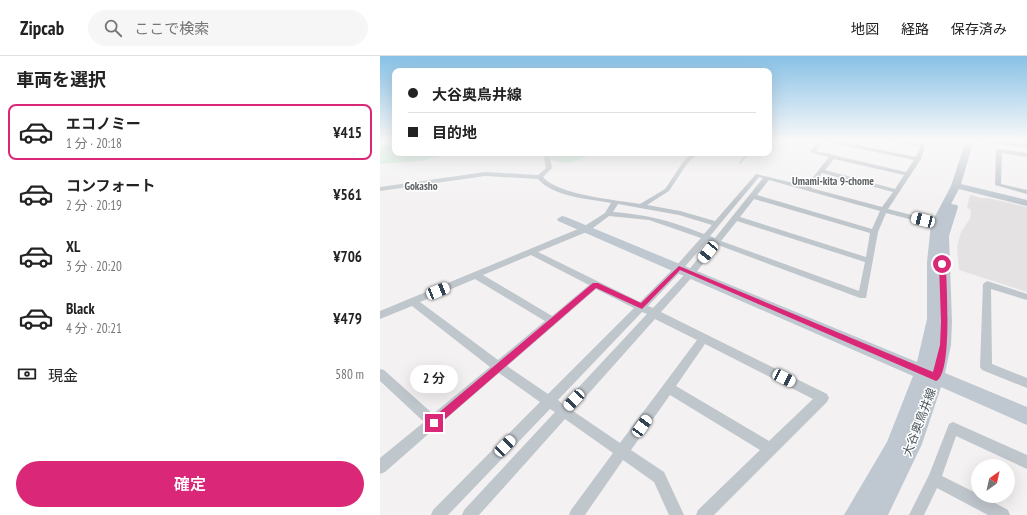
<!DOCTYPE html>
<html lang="ja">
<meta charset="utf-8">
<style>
:root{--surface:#fff;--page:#f6f6f6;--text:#222;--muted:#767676;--line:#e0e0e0;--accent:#db2777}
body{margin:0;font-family:"PT Sans Narrow","Noto Sans JP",sans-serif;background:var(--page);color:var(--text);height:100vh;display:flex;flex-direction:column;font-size:15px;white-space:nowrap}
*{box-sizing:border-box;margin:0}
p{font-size:13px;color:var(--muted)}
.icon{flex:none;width:22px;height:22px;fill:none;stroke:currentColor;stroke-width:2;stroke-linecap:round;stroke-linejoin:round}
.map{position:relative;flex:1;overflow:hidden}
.details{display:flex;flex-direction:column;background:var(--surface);width:380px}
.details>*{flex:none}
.hud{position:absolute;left:12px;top:12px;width:380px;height:88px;border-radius:8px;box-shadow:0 4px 16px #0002;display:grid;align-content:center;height:88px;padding:0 16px;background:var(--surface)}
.needle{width:26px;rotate:33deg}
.buttons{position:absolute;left:591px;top:403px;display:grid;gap:8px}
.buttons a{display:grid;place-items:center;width:44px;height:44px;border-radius:50%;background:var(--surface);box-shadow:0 4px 16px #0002;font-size:20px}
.end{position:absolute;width:18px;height:18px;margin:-9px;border:5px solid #db2777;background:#fff;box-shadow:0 0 0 2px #fff}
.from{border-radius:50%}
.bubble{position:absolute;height:28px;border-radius:14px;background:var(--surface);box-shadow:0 4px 16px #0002;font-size:13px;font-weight:600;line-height:28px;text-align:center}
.car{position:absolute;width:12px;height:24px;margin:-12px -6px;border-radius:5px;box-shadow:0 0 3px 1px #0007;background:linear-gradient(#fff 24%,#345 0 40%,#fff 0 76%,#345 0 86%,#fff 0)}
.hud b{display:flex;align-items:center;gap:14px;height:38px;font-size:15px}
.hud b+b{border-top:1px solid var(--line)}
.hud i{width:10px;height:10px;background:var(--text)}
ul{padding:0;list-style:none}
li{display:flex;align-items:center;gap:12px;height:56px;margin:0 8px 6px;padding:0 8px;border:2px solid transparent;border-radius:8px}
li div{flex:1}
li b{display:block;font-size:15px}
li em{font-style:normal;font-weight:600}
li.selected{border-color:var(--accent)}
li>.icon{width:36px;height:36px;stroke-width:1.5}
h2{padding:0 16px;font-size:18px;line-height:48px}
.pay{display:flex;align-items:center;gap:10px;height:44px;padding:0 16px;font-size:15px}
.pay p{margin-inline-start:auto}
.action{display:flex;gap:8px;margin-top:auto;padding:8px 16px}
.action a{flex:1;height:46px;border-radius:24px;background:var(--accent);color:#fff;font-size:16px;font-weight:600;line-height:46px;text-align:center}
header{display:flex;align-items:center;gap:24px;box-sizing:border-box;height:56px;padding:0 20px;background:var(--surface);border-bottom:1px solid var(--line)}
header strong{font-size:19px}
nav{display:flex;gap:22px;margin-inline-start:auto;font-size:14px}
.search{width:280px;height:36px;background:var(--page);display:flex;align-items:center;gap:10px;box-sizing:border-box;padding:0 14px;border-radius:22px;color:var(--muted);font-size:15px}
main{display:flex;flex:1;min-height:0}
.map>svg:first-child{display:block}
.education{fill:#e4e2e3}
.green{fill:#c6ead3}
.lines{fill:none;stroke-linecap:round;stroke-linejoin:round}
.stream{stroke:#99d5e2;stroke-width:1.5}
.street{fill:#bfc6cc;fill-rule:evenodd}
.secondary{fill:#bfc8d0;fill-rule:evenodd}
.route{fill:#db2777}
.labels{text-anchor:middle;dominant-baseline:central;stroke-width:3;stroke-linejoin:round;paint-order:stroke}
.far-neighbourhood-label{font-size:11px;font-weight:bold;fill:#5e6265;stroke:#fff}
.street-label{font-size:12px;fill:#4b555c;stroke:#fff}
</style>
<header>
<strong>Zipcab</strong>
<div class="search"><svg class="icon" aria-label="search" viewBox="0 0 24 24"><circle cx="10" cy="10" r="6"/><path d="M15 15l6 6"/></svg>ここで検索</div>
<nav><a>地図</a><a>経路</a><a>保存済み</a></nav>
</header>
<main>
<section class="details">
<h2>車両を選択</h2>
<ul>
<li class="selected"><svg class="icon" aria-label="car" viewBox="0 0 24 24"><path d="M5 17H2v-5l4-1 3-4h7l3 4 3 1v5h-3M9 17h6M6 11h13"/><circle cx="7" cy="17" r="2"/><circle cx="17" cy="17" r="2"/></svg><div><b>エコノミー</b><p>1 分 · 20:18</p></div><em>¥415</em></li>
<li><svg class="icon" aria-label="car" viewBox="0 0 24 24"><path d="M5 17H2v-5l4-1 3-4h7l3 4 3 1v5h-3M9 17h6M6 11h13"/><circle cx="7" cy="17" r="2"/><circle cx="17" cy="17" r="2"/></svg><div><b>コンフォート</b><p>2 分 · 20:19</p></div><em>¥561</em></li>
<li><svg class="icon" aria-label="car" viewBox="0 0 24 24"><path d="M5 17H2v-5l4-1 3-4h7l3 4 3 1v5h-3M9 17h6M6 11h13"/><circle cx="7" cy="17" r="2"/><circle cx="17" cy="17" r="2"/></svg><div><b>XL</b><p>3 分 · 20:20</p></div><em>¥706</em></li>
<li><svg class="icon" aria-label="car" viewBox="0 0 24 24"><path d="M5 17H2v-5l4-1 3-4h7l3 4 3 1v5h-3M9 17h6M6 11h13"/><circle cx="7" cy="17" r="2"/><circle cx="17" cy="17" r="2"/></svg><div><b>Black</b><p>4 分 · 20:21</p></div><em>¥479</em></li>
</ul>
<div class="pay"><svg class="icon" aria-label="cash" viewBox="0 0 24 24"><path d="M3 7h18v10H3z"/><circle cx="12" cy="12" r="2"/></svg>現金<p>580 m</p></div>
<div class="action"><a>確定</a></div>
</section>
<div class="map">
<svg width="647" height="459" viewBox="0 0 647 459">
<rect width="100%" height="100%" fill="#f3f1f1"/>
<!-- education -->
<polygon class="education" points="590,139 601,142 608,142 647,151 647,236 579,214 577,190 581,176 590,163 591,154 587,151"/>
<!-- green -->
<g class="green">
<polygon points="15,88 15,97 77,97 40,105 0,108 0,91"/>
<path d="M154,97H204L206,101C185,112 175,105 154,97Z"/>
</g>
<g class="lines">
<!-- stream -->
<polyline class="stream" points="360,107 368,97"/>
<!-- street -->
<g class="street">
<path d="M440,84H452L536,101L540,91L512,85V84H519L545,89L541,103L508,153L559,166L560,168L556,170L506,157L498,176L486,242H480L338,189L314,219L281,256L447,338L449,342L447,346L334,459H316L318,454L380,394L290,339L251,394L284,416L304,459H289L274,426L243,404L205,459H189L191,454L233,397L185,363L99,459H82L84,454L175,356L170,353L68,459H51L53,454L160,346L119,317L60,368L58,371L54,373L5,416L0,418V402L44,366L0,325V313L4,314L53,358L110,311L32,250L0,263V255L203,171L225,157L231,147C210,143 173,141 158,123L105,120L0,135V131L105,116L158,119L166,112L164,102L167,100L170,102L172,112L163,121C178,139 237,144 260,148L285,133L303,106L312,97H318L307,108L289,135L267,149L300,155L335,165L376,118L426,130L449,101L430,96ZM444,84L447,86L534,104L526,116L436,95ZM454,103L524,119L515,133L445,114ZM442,117L513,136L502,151L431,132ZM379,121L383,122L335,182L330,180ZM389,124L500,155L492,173L377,139ZM374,143L490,177L486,201L360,161ZM238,148L299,159L332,169L324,178C291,165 269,159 233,156ZM229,160L269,164L321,182L296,210L260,246L158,196L209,175ZM357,165L485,206L479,235L341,185ZM327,185L331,186L308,215L273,252L268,250L302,214ZM151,199L209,229L172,260L103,219ZM95,223L165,265L118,304L40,246ZM216,233L254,252L168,338L127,310ZM262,256L267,258L183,348L178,344ZM275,263L317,284L240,387L193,355ZM325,288L433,343L389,385L296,330Z"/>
<polygon points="619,93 647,97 647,101 622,97 621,128 647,134 647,138 615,129 616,95"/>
<polygon points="607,225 647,238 647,244 611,233 612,308 647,322 647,332 602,314 600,311 603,228"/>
<polygon points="573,366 647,399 647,413 576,380 562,420 598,438 598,440 602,440 628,454 630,459 608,459 557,432 544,459 529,459 549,419 569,368"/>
</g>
<!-- secondary -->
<g class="secondary">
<polygon points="586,84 594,84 581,128 647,144 647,150 579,133 571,148 577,149 578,151 569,180 572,266 571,289 565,317 647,351 647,369 561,331 542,388 508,459 464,459 507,386 533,320 178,165 177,163 182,160 186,161 537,306 547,263 547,206 551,168 571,130"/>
<polygon points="598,84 615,84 647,88 647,92 601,86"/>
</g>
</g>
<!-- sky -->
<linearGradient id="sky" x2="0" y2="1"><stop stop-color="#88c1e6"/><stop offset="0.57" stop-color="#faf9f9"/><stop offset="1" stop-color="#faf9f9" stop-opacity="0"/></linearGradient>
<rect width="647" height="148" fill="url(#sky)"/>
<!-- route -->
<path class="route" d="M562,206L566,208C566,225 573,319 556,325L300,214L262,253L216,232L57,370H50L49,367L50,364L213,227H218L261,247L299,210L553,316L560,289L561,266L559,208Z"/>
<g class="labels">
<!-- far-neighbourhood labels -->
<g class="far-neighbourhood-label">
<text x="453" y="125">Umami-kita 9-chome</text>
<text x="41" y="130">Gokasho</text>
</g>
<!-- street labels -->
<g class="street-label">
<text transform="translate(539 366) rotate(-69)">大谷奥鳥井線</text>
</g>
</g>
</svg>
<div class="buttons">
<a><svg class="needle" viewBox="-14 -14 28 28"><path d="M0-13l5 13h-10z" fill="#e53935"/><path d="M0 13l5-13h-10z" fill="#767676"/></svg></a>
</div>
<i class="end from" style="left:562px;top:208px"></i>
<i class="end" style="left:54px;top:367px"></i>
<div class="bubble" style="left:30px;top:309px;width:48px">2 分</div>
<i class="car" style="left:543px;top:164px;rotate:285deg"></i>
<i class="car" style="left:328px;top:196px;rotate:219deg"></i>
<i class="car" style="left:58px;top:235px;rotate:68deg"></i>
<i class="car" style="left:404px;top:322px;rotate:117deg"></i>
<i class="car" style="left:194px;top:344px;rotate:223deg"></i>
<i class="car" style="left:262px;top:370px;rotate:36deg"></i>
<i class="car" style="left:125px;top:390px;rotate:44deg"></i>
<div class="hud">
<b><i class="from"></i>大谷奥鳥井線</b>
<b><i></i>目的地</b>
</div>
</div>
</main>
